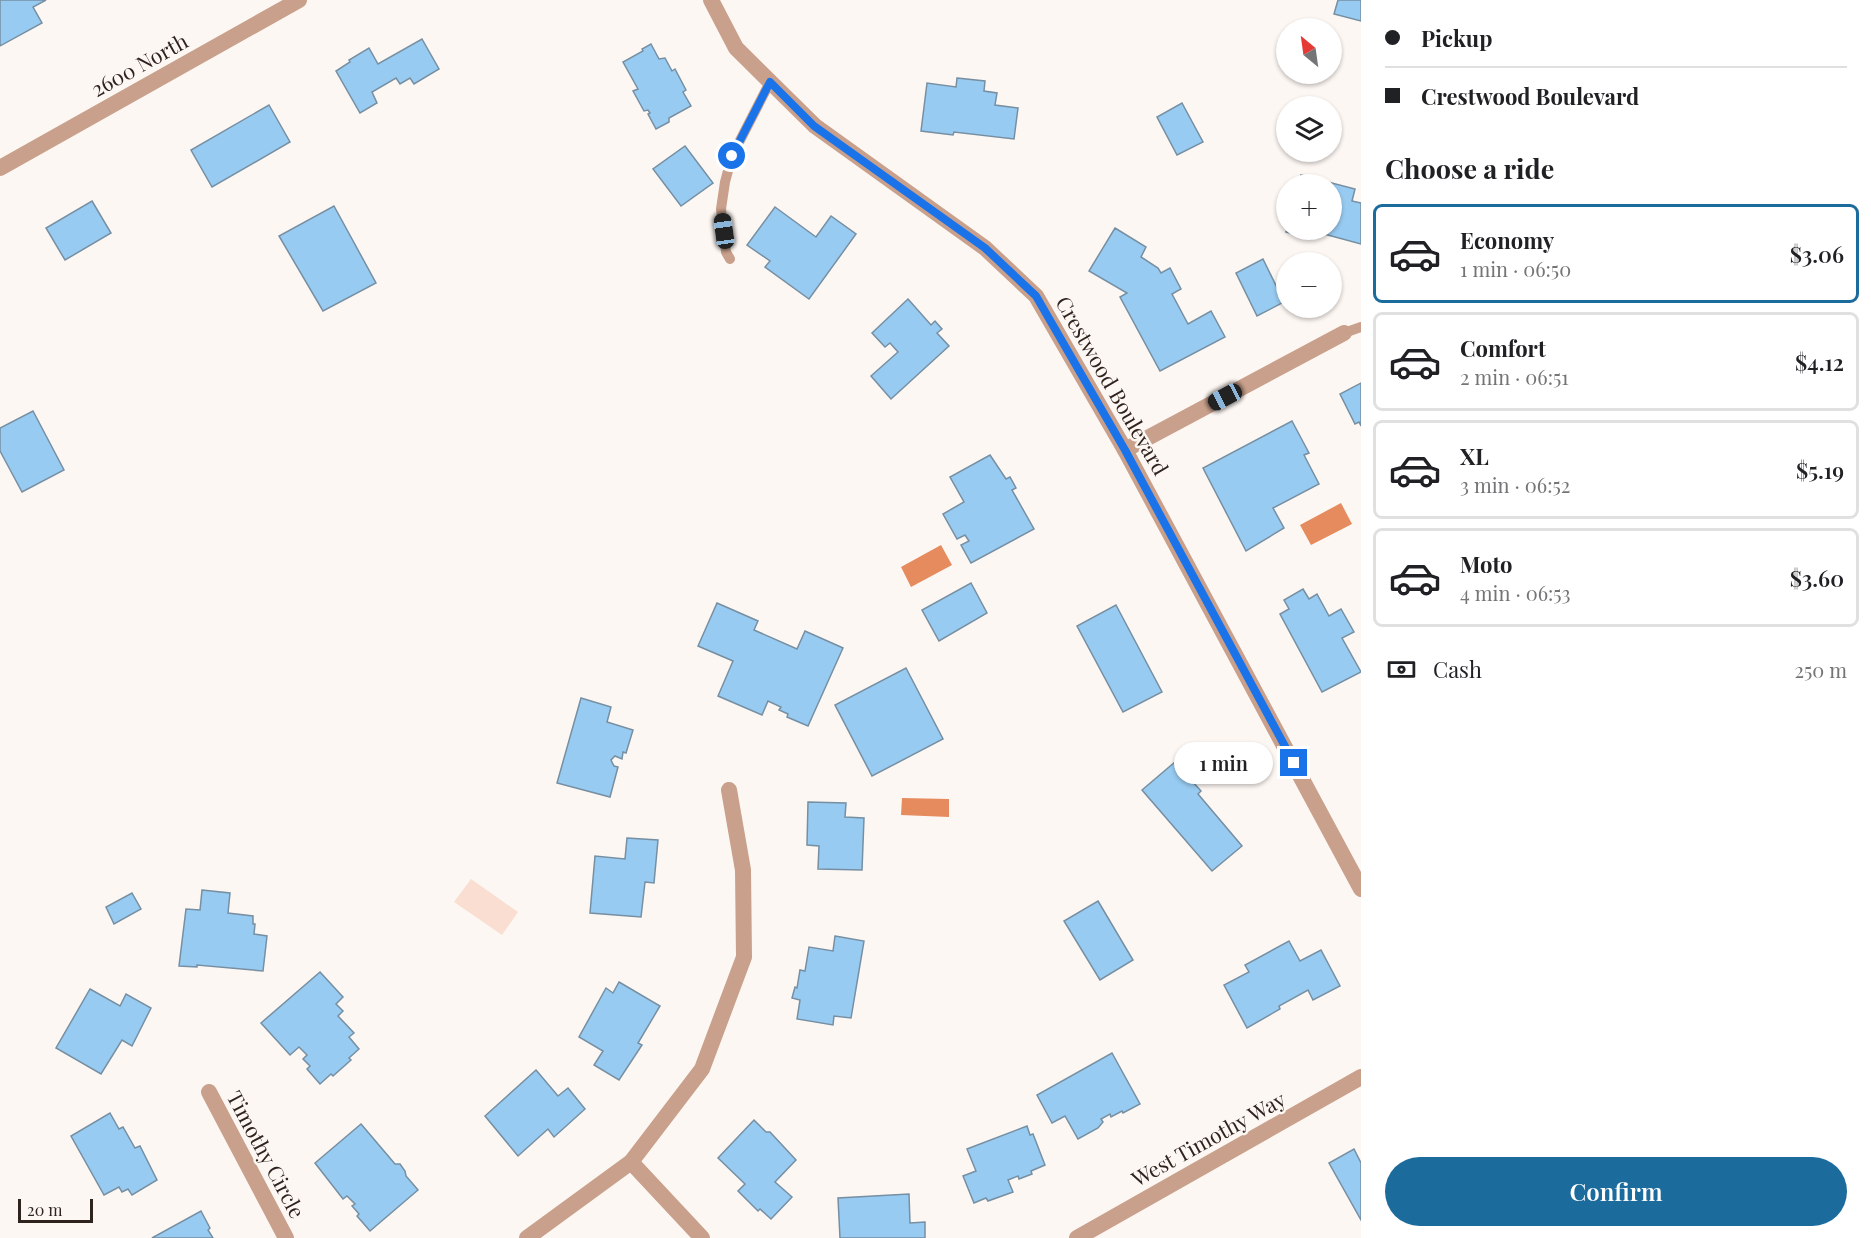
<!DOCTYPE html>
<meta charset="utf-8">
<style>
:root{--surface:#fff;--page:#f2f2f2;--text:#202124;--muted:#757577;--line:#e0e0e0;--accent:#1b6b9d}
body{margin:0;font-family:"Playfair Display",serif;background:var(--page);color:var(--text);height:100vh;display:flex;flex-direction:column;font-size:22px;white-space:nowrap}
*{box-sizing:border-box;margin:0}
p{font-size:20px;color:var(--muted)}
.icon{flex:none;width:33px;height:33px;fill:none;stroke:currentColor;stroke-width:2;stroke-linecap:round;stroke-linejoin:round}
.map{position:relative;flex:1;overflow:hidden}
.panel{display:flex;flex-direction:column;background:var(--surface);width:510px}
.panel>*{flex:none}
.top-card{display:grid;align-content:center;height:132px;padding:0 24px;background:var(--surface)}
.needle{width:39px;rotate:331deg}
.fabs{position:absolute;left:1276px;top:18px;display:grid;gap:12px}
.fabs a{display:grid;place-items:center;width:66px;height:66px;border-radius:50%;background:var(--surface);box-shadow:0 2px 4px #0004;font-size:30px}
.scale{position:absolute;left:18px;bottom:15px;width:75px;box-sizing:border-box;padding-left:6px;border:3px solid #2f231e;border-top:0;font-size:16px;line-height:21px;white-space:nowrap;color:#2f231e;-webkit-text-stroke:4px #fdf7f3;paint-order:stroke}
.end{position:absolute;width:27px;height:27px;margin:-14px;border:8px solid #1a73e8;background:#fff;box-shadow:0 0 0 3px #fff}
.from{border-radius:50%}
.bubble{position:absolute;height:42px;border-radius:21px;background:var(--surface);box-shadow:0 2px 4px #0004;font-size:20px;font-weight:600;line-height:42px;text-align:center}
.car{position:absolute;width:18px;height:36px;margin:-18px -9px;border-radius:8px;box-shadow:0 0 4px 2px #0007;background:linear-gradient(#222 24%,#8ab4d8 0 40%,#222 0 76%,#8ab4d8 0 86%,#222 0)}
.top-card b{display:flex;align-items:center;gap:21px;height:57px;font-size:22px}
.top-card b+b{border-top:2px solid var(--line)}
.top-card i{width:15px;height:15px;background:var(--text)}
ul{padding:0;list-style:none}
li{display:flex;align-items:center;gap:18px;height:99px;margin:0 12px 9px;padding:0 12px;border:3px solid var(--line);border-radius:9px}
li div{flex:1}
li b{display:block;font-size:22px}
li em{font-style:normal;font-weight:600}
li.on{border-color:var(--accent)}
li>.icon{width:54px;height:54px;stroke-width:1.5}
h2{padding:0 24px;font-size:27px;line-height:72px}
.pay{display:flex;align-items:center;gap:15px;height:66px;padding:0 24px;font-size:22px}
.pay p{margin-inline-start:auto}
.primary-button{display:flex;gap:12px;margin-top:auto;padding:12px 24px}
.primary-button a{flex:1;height:69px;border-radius:36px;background:var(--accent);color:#fff;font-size:24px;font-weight:600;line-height:69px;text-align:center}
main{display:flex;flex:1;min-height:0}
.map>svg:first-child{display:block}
.green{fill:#f9ded1}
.water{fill:#e58b5d}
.building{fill:#98cbf1;stroke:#768fa2;stroke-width:1.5}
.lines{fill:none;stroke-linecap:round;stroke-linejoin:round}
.service{stroke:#c9a08b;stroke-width:10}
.minor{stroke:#c9a08b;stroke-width:16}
.tertiary{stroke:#c9a08b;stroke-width:16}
.route{stroke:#1a73e8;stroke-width:8}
.labels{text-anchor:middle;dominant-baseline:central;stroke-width:5;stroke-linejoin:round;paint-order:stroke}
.street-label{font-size:21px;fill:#2f231e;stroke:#fdf7f3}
</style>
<main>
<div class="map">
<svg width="1361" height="1238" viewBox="0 0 1361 1238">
<rect width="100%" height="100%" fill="#fdf7f3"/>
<!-- green -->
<polygon class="green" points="471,879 518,912 502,935 454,902"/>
<!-- water -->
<g class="water">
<polygon points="1341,503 1352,524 1311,545 1300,525"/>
<polygon points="941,545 952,565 911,587 901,567"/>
<polygon points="902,798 949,799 949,817 901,815"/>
</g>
<!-- building -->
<g class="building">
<polygon points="0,0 46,0 33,7 42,23 0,46"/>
<polygon points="1338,0 1361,0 1361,21 1334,14"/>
<polygon points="422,39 439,69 414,84 410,78 400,84 396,78 372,92 377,103 360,113 336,71 350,62 349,60 369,48 378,64"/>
<polygon points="651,44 659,59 665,58 672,71 675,69 686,90 683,92 691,106 669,118 669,122 656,129 648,114 650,113 648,110 644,111 633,91 638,89 623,62 643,51 642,49"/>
<polygon points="957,78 985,81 984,91 997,93 995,105 1018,108 1014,139 954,132 953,135 921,131 927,83 956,87"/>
<polygon points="1182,103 1203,142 1177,155 1157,117"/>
<polygon points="269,105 290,142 212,187 191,150"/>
<polygon points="685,146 713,183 681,206 653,169"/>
<polygon points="1301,175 1355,189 1352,201 1361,203 1361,244 1313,231 1311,239 1286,232 1287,227 1287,230 1332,230 1332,184 1299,184"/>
<polygon points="92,201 111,233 65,260 46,228"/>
<polygon points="334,206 376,283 323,311 279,236"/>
<polygon points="775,207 816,237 831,216 856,234 809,299 765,267 770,261 747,245"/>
<polygon points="1115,228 1146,247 1141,257 1158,268 1161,273 1170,268 1181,289 1172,294 1188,324 1211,311 1225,337 1160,371 1120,297 1127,293 1089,271"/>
<polygon points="1263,259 1284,302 1257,316 1236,273"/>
<polygon points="908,299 931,325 935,321 942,329 937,333 949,346 891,399 871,376 898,352 890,343 885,347 872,333"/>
<polygon points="1361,383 1361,426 1359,422 1355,424 1340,394"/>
<polygon points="33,411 64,470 22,492 0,451 0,428"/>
<polygon points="1292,421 1309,453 1304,455 1319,484 1273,508 1284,528 1246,551 1203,468"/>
<polygon points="990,455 1006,479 1010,477 1016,488 1012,490 1034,529 971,563 961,545 969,541 965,535 957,539 943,514 964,502 950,477"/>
<polygon points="971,583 987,613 939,641 922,610"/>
<polygon points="1303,589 1309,599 1317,594 1329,616 1341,609 1354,632 1342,638 1361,672 1322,692 1280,614 1289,609 1284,600"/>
<polygon points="717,603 758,621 754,630 797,649 805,631 843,648 808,726 787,717 788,714 779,710 781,707 768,701 762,715 718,696 733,661 698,646"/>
<polygon points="1116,605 1162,692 1123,712 1077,626"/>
<polygon points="906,668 943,739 872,776 835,705"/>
<polygon points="581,698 611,707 607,722 633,730 626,753 623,752 622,759 615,756 611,760 614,766 618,767 610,797 557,783"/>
<polygon points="1175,762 1201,791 1198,794 1242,846 1212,871 1142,790"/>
<polygon points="808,802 846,803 845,817 864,818 862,870 818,869 819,846 807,845"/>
<polygon points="627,838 658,840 654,883 645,882 641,917 590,913 595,856 625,859"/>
<polygon points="202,890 230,893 228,913 253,916 253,924 255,924 254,934 267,936 263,971 197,965 197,967 179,966 186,909 200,910"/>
<polygon points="132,893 141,909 114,924 106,907"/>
<polygon points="1098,901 1133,960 1100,980 1064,921"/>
<polygon points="835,936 864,941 851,1018 834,1016 833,1025 797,1019 800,1000 792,998 795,987 797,988 800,970 805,971 809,947 833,951"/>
<polygon points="1289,941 1300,961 1321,950 1340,986 1313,1000 1308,990 1279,1006 1280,1009 1247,1028 1224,985 1249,972 1245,965"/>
<polygon points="320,972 343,997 336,1004 343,1011 338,1016 354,1033 349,1037 359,1049 349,1058 351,1060 333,1076 331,1074 320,1084 307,1069 310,1066 303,1059 307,1055 299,1047 290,1055 261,1023"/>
<polygon points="619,982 660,1006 638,1043 642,1045 619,1080 594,1065 603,1051 579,1037 606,988 613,993"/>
<polygon points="90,989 120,1006 126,994 151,1008 132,1046 122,1040 101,1074 56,1048"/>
<polygon points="1112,1053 1140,1104 1123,1113 1122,1111 1111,1117 1110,1114 1101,1119 1103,1122 1098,1128 1078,1139 1065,1116 1052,1123 1037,1095"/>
<polygon points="536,1070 558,1096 568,1088 585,1109 554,1137 548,1129 518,1156 485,1116"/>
<polygon points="110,1113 119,1129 123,1127 135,1148 140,1146 157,1180 132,1195 128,1189 122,1192 119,1187 104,1195 71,1136"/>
<polygon points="754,1120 766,1132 770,1132 796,1160 775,1182 792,1197 771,1219 760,1209 758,1211 738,1191 745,1184 718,1158"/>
<polygon points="361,1124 395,1164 400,1164 405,1171 406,1176 418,1190 370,1231 357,1216 359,1214 352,1206 355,1204 347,1196 343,1199 315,1163"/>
<polygon points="1027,1126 1030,1135 1033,1134 1045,1165 1031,1171 1032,1174 1019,1179 1018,1176 1008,1180 1013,1192 988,1201 986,1198 974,1203 963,1176 976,1171 967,1149"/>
<polygon points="1354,1149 1361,1163 1361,1220 1329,1163"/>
<polygon points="909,1194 910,1223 925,1222 925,1238 840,1238 838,1198"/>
<polygon points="201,1211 210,1228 208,1230 213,1238 152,1238"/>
</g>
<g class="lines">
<!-- service -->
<g class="service">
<polyline points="730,259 726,252 721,209 725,182 732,156 770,82"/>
<polyline points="1344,333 1361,327"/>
</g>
<!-- minor -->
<g class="minor">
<polyline points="711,0 736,48 815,126 985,248 1036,296 1125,450 1361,889"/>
<polyline points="1125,450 1344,333"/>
<polyline points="209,1092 286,1238"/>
<polyline points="631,1162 702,1238"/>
<polyline points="527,1238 631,1162 702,1069 744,957 743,870 729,790"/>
<polyline points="1077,1238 1361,1077"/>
</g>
<!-- tertiary -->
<polyline class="tertiary" points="0,168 299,0"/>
</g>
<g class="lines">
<!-- route -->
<polyline class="route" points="732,156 770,82 814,126 985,248 1036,296 1125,450 1294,763"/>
</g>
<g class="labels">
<!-- street labels -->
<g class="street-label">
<text transform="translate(139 64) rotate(-29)">2600 North</text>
<text transform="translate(1113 385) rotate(60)">Crestwood Boulevard</text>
<text transform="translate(1208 1138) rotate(-29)">West Timothy Way</text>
<text transform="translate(267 1154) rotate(62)">Timothy Circle</text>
</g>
</g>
</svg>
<div class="fabs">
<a><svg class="needle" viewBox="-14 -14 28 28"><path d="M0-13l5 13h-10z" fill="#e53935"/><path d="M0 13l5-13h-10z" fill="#757577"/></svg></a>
<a><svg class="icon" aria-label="layers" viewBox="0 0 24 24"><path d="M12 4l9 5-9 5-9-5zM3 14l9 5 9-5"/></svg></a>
<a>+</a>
<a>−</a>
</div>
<div class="scale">20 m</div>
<i class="end from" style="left:732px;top:156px"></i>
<i class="end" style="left:1294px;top:763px"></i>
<div class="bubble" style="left:1174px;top:742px;width:99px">1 min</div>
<i class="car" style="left:724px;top:231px;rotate:352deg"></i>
<i class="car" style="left:1225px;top:397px;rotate:242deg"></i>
</div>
<section class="panel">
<div class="top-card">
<b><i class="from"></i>Pickup</b>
<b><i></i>Crestwood Boulevard</b>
</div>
<h2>Choose a ride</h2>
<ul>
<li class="on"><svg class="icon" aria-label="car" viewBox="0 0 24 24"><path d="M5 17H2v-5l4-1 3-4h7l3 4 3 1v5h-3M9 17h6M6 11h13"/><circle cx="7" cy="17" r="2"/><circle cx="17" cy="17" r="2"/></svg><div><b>Economy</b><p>1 min · 06:50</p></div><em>$3.06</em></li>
<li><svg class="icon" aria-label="car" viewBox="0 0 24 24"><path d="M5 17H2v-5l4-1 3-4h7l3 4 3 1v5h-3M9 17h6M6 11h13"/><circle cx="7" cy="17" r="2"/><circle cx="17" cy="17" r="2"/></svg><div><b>Comfort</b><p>2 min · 06:51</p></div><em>$4.12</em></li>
<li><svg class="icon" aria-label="car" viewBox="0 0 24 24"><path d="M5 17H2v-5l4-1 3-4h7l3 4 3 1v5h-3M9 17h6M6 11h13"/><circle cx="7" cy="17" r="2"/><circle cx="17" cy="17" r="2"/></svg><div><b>XL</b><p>3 min · 06:52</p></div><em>$5.19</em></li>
<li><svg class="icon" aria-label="car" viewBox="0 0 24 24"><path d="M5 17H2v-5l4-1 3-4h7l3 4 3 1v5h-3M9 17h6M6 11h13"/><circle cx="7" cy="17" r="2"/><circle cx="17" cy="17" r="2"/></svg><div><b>Moto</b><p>4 min · 06:53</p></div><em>$3.60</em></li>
</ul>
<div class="pay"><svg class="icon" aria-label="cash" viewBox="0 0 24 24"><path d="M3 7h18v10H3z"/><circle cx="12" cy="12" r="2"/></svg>Cash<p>250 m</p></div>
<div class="primary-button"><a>Confirm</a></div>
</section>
</main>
